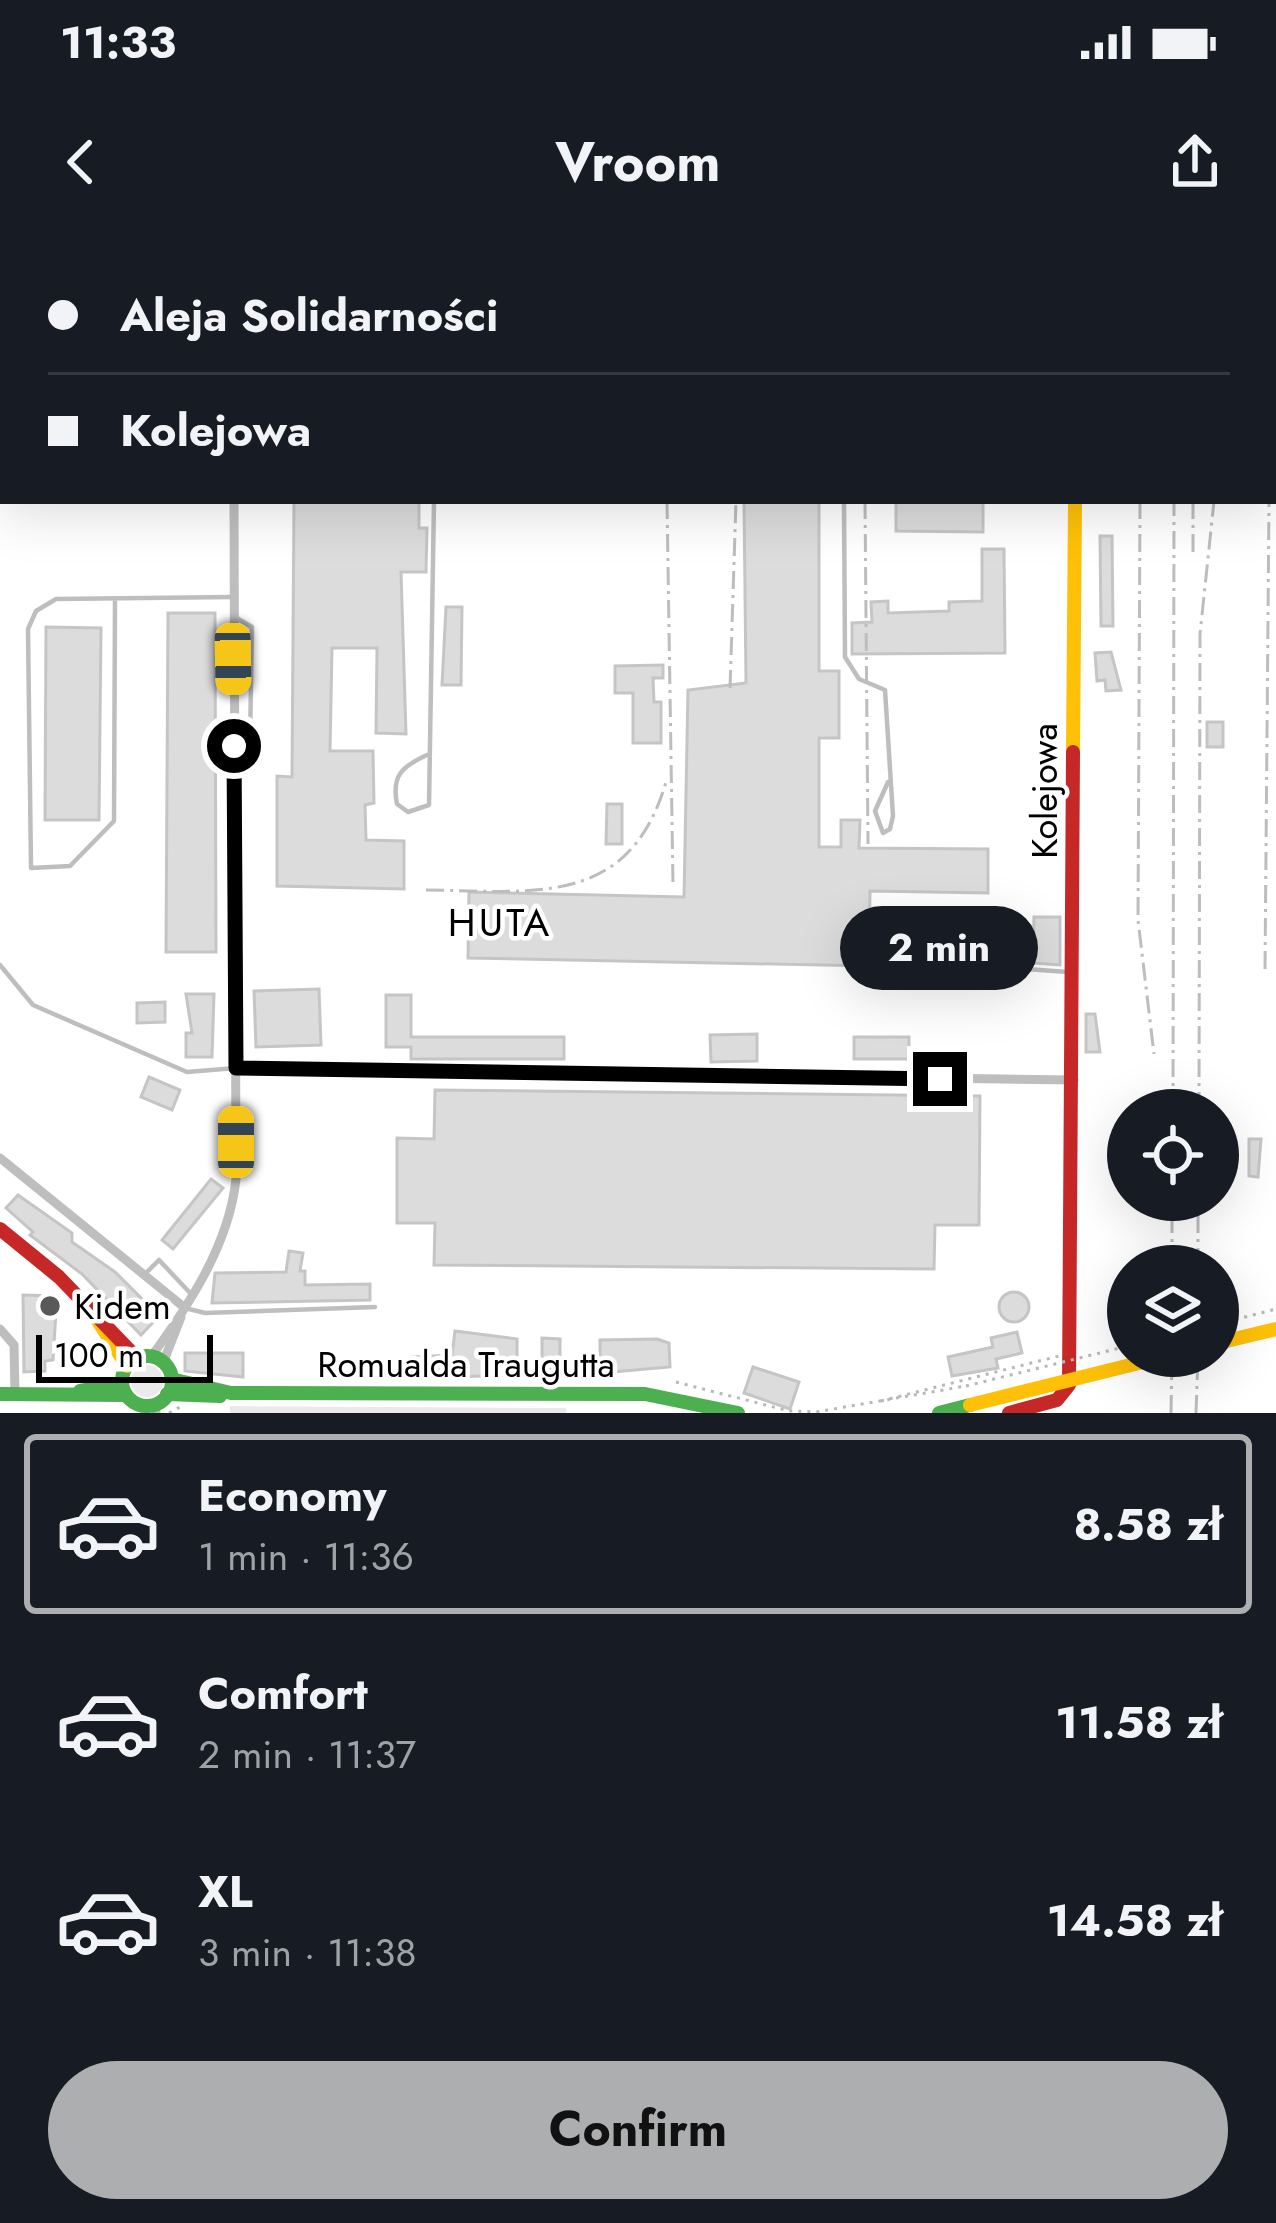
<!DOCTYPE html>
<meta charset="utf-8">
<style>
:root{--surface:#171b24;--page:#20242c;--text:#f1f3f6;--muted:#9ea1a6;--line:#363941;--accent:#adaeaf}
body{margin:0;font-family:Jost,sans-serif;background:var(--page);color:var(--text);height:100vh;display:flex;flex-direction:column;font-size:45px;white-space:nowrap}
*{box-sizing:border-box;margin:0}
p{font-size:39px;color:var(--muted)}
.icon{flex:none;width:66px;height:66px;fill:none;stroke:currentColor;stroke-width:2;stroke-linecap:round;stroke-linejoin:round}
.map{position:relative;height:1173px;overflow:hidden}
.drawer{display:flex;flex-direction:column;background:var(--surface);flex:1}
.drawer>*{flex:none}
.guide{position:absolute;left:0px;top:0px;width:1278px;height:264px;box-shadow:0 12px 48px #0002;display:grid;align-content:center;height:264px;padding:0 48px;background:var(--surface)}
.fabs{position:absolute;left:1107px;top:849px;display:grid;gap:24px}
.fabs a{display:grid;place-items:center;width:132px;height:132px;border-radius:50%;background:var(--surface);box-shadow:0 12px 48px #0002;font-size:60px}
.scale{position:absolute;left:36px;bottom:30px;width:177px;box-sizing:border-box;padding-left:12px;border:6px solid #000;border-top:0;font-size:33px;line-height:42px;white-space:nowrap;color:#000;-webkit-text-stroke:9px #fff;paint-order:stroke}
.end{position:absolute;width:54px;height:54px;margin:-27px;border:15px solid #000;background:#fff;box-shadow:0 0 0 6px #fff}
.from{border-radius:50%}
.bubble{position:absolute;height:84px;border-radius:42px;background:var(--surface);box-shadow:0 12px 48px #0002;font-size:39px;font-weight:700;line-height:84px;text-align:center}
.car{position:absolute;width:36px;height:72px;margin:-36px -18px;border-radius:15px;box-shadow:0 0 9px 3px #0007;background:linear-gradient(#f5c518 24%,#345 0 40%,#f5c518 0 76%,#345 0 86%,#f5c518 0)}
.guide b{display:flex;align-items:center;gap:42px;height:114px;font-size:45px}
.guide b+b{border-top:3px solid var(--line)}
.guide i{width:30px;height:30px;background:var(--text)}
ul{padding:21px 0 0;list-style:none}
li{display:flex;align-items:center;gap:36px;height:180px;margin:0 24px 18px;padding:0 24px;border:6px solid transparent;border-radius:12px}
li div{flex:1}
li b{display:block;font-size:45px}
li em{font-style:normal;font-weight:700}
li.on{border-color:var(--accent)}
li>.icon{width:108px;height:108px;stroke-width:1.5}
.primary-button{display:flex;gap:24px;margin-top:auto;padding:24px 48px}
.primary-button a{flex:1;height:138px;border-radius:72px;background:var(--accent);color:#111;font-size:48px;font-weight:700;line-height:138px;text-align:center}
.status{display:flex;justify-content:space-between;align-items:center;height:84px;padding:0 60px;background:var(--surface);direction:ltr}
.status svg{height:33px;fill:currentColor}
header{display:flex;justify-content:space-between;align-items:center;height:156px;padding:0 48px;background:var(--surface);font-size:54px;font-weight:700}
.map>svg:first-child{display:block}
.green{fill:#eaeaea}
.building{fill:#dcdcdc;stroke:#c5c5c5;stroke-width:3}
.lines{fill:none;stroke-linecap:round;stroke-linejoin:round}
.path{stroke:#b8b8b8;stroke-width:3;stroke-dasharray:3 6;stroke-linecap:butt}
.lane{stroke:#bebebe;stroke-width:4.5}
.street{stroke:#bebebe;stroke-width:9}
.fast{stroke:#4caf50;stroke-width:14}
.slow{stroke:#ffc107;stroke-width:14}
.jam{stroke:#c62828;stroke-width:14}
.rail{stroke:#bdbdbd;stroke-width:3;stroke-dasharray:18 6 3 6;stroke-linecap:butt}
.path-bridge{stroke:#b8b8b8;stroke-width:3;stroke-dasharray:3 6;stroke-linecap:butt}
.slow-bridge{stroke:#ffc107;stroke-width:14}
.route{stroke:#000;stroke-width:15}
.poi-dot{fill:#595959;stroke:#fff;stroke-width:4.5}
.labels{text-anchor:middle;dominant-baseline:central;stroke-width:9;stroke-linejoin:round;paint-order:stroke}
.street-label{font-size:36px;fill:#000;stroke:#fff}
.poi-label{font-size:36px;fill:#000;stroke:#fff;text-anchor:start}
.neighbourhood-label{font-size:39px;letter-spacing:3px;fill:#000;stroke:#fff}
</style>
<div class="status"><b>11:33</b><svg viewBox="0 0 49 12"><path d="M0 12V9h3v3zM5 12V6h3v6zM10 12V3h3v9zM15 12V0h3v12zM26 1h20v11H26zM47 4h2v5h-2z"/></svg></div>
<header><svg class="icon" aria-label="back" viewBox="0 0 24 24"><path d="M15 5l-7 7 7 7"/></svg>Vroom<svg class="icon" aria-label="share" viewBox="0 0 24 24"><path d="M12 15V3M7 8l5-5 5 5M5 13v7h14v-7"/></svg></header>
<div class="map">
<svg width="1276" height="1173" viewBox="0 0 1276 1173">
<rect width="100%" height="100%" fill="#fff"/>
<!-- green -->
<g class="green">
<circle cx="147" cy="1141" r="16"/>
<polygon points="230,1166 566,1168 566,1173 230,1173"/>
</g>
<!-- building -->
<g class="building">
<polygon points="294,261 419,261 419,288 427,288 426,332 401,332 406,494 376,493 377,408 332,408 330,511 373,511 374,563 365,565 366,600 404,601 404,649 277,646 277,536 292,537"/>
<polygon points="744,261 819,261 819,431 839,431 839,498 819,498 819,607 841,607 841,580 860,580 859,608 988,609 988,653 870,651 869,726 468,718 469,652 684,657 688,450 746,443"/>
<polygon points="896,261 983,261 983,292 896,291"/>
<polygon points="1100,296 1112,296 1113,386 1101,386"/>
<polygon points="982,309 1004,309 1005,413 852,414 852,383 872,382 871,362 888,361 888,373 949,371 949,362 982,361"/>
<polygon points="446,367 462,367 461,445 442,445"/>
<polygon points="168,373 215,373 216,712 166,712"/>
<polygon points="46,387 101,388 99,580 45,580"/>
<polygon points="1111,412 1121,450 1106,451 1105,440 1097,441 1095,413"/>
<polygon points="663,425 663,438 653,438 654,462 661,462 661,503 633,503 633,453 615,453 615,426"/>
<rect x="1207" y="482" width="16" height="25"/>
<polygon points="607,564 622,564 622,604 606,604"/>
<polygon points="1034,677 1060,677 1060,725 1033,723"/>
<polygon points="319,749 321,805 256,807 254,751"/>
<polygon points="186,754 214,754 212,817 186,817 186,793 192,793"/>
<polygon points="386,755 411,755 411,797 564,797 564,819 411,819 411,807 386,807"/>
<polygon points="165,762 165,782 137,783 137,763"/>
<polygon points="1086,774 1095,774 1100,812 1086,812"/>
<polygon points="757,794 757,821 711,822 710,795"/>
<rect x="854" y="797" width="55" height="22"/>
<polygon points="149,837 180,850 172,870 141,857"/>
<polygon points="435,850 980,856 979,985 935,985 934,1029 434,1025 435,983 397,983 397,898 434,899"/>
<polygon points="1249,899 1261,899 1258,937 1249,936"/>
<polygon points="211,939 223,948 173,1009 162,1000"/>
<polygon points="18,955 72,993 72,1002 115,1032 159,1076 141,1095 82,1034 30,995 33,992 6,968"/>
<polygon points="289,1011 303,1013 300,1031 305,1031 305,1045 370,1044 370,1060 212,1063 215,1033 286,1032"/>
<circle cx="1014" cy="1067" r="15"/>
<polygon points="23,1055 57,1056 53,1120 45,1121 45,1131 24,1132"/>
<polygon points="455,1091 517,1099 517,1135 413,1138 413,1117 452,1115"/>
<polygon points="1017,1092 1022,1113 996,1119 998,1128 952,1136 948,1117 993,1107 991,1098"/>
<polygon points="542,1098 560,1099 560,1130 542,1129"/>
<polygon points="657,1099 669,1103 670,1127 600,1133 600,1100"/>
<polygon points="185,1113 243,1113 243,1137 185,1131"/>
<polygon points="753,1127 799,1142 790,1169 744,1153"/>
</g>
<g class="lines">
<!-- path -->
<g class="path">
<polyline points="1116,3 1116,0"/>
<polyline points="1218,1084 1276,1069"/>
<polyline points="676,1142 789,1171 816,1172 966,1146"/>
<polyline points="881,1161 1059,1116"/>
<polyline points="169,1173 180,1167"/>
</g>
<!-- lane -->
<g class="lane">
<polyline points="844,261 845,417 859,439 885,450 893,576 890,589 883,593 875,571 888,542"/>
<polyline points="115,359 114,581 70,626 31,628 28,389 36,371 56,359 232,357"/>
<polyline points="235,377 252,387 250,501 238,513"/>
<path d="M427,515C403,526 391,535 397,564L408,572L429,565L434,261"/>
<polyline points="1019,676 1019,721 1026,729 1068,732"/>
<polyline points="0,725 33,765 187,832 236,828"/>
<polyline points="146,1033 159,1020 192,1055"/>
<polyline points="185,1068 205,1073 375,1067"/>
</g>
<!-- street -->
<g class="street">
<polyline points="297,0 302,3"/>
<polyline points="240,3 240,0"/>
<polyline points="1076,3 1076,0"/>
<polyline points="236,828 1074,840"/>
<polyline points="0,918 185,1068"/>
<polyline points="0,1089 14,1105 15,1154"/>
<path d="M151,1117C189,1065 229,1005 236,939L234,261"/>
<polyline points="163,1123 181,1077"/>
<polyline points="156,1164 156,1173"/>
<polyline points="143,1165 145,1173"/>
</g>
<!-- fast -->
<g class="fast">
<circle cx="147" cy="1141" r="25"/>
<polyline points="171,1139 231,1153 645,1154 738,1173"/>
<polyline points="80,1151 122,1144"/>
<polyline points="0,1154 126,1155"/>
<polyline points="167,1154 220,1156"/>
<polyline points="939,1173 970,1165"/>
</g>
<!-- slow -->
<g class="slow">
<polyline points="1073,512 1075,261"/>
<polyline points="98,1081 127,1126"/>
<polyline points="1218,1103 1276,1089"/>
</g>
<!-- jam -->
<g class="jam">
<polyline points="0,989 59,1037 137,1118"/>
<polyline points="1009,1173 1057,1160 1069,1145 1073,512"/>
</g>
<!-- rail -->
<g class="rail">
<polyline points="864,0 864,3"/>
<polyline points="1264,0 1264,3"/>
<polyline points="606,3 610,0"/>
<polyline points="704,3 706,0"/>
<polyline points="748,3 749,0"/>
<polyline points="785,3 785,0"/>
<polyline points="1146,3 1146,0"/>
<polyline points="1174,3 1174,0"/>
<polyline points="1194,3 1194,0"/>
<polyline points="1218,3 1218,0"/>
<polyline points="667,261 673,645"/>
<polyline points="865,261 868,604"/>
<polyline points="1140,261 1138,680 1154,814"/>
<polyline points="1193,312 1193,261"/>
<polyline points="730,448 736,261"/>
<path d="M426,650C532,651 629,669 666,542"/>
<polyline points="1265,729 1269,261"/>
<polyline points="1173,870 1174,261"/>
<polyline points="1199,870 1200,394 1214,261"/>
<polyline points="1172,1026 1172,960"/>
<polyline points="1198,1026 1198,960"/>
<polyline points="1171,1173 1172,1116"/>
<polyline points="1196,1173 1198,1116"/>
</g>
<!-- path-bridge -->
<polyline class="path-bridge" points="966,1146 1128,1106"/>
<!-- slow-bridge -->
<polyline class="slow-bridge" points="970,1165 1167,1116"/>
</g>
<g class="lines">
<!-- route -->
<polyline class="route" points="234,506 236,828 940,839"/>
</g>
<!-- markers -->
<circle class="poi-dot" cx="50" cy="1066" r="12"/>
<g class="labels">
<!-- street labels -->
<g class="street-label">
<text transform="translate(1044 551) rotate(-90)">Kolejowa</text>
<text x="466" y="1124">Romualda Traugutta</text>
</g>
<!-- poi labels -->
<g class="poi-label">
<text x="74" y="1066">Kidem</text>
</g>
<!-- neighbourhood labels -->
<g class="neighbourhood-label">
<text x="500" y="682">HUTA</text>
</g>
</g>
</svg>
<div class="fabs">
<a><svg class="icon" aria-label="locate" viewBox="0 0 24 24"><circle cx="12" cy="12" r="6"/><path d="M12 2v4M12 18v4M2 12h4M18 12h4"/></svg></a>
<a><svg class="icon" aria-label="layers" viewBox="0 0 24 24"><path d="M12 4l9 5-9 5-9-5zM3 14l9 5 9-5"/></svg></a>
</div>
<div class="scale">100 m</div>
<i class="end from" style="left:234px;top:506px"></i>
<i class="end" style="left:940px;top:839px"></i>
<div class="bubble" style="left:840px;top:666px;width:198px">2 min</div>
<i class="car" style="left:233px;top:419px;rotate:179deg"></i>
<i class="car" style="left:236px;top:902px;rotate:0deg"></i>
<div class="guide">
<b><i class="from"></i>Aleja Solidarności</b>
<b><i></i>Kolejowa</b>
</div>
</div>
<section class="drawer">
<ul>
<li class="on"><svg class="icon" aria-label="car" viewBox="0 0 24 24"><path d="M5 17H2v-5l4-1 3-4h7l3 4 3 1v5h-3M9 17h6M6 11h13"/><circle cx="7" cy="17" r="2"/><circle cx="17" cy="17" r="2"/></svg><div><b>Economy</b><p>1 min · 11:36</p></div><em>8.58 zł</em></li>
<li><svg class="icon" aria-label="car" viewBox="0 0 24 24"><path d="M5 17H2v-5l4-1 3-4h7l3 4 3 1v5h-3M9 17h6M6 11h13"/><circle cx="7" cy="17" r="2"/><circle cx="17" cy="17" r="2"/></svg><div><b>Comfort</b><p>2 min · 11:37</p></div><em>11.58 zł</em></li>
<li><svg class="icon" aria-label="car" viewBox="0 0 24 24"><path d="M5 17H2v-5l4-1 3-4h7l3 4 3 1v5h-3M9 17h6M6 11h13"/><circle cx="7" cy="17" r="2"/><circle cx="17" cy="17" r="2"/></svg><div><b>XL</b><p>3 min · 11:38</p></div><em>14.58 zł</em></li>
</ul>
<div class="primary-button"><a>Confirm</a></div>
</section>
